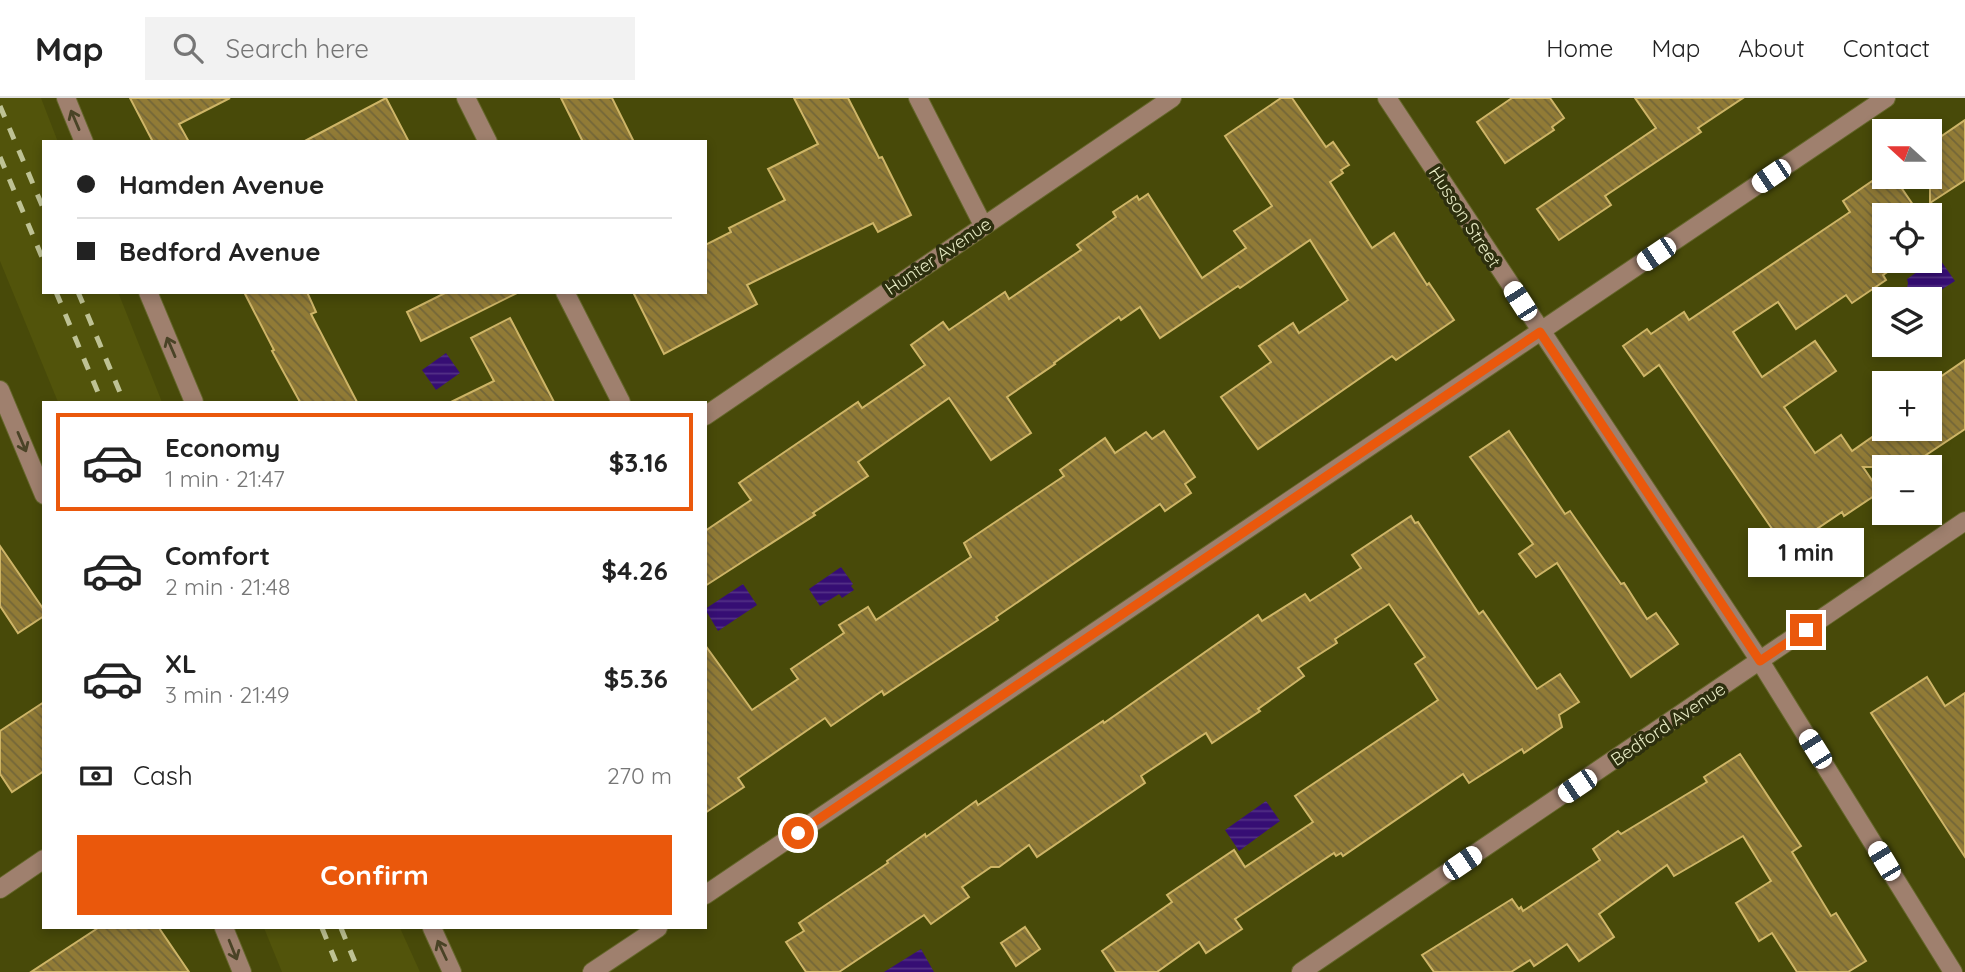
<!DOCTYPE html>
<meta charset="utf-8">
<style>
:root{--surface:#fff;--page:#f2f2f2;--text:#222;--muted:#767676;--line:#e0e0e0;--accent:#ea580c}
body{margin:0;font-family:Quicksand,sans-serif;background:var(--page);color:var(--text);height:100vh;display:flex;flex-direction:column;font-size:26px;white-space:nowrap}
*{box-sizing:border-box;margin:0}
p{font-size:23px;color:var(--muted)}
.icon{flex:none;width:38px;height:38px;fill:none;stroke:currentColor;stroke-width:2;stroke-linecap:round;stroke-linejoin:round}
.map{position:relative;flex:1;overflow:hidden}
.side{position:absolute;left:42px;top:303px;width:665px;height:528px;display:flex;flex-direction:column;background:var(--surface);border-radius:0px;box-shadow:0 4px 10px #0003}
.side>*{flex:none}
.banner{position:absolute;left:42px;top:42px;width:665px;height:154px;border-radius:0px;box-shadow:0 4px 10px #0003;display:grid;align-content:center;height:154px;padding:0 35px;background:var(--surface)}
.needle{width:46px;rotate:291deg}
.controls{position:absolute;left:1872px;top:21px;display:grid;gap:14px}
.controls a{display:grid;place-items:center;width:70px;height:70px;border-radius:0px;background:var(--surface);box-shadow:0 4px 10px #0003;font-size:35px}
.end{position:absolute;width:32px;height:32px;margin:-16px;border:9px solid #ea580c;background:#fff;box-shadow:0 0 0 4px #fff}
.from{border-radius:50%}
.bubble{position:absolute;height:49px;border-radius:0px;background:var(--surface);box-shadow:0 4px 10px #0003;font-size:23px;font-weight:700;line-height:49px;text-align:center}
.car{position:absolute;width:21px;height:42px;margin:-21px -10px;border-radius:9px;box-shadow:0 0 5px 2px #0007;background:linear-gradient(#fff 24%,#345 0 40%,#fff 0 76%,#345 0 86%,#fff 0)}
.banner b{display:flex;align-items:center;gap:24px;height:66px;font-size:26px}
.banner b+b{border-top:2px solid var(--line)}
.banner i{width:18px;height:18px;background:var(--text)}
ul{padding:12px 0 0;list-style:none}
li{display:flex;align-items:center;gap:21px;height:98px;margin:0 14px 10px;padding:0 21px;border:4px solid transparent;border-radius:0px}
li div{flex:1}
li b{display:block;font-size:26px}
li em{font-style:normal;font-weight:700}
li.current{border-color:var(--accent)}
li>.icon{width:63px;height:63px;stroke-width:1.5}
.pay{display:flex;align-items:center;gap:18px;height:77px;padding:0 35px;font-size:26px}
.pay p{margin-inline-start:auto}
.button{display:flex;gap:14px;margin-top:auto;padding:14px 35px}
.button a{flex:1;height:80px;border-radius:0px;background:var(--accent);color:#fff;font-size:28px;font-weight:700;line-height:80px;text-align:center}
header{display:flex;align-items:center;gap:42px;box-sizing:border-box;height:98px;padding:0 35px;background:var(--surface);border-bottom:2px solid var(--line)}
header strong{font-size:33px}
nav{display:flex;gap:38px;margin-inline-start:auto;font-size:24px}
.search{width:490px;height:63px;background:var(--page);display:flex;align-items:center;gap:18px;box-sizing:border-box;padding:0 24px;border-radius:0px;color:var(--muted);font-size:26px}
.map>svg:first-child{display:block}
.built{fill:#52540b}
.water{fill:url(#water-rules)}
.building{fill:url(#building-back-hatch);stroke:#ceb567;stroke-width:2}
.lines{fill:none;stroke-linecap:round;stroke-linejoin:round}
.minor-casing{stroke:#65672b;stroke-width:20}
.minor{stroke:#9f806e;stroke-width:18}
.rail{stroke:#bec294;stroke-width:5;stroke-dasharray:12 12;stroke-linecap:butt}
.oneway{stroke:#4a4326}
.route{stroke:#ea580c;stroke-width:9}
.labels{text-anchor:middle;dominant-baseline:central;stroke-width:7;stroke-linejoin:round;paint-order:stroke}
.street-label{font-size:18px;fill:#e8ecc5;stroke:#2d2f0e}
</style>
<header>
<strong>Map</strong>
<div class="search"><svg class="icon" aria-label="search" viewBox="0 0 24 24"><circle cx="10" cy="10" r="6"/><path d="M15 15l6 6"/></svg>Search here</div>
<nav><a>Home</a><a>Map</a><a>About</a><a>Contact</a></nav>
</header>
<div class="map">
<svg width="1965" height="874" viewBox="0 0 1965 874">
<defs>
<pattern id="water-rules" width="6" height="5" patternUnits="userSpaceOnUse" patternTransform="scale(1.75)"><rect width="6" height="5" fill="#360e74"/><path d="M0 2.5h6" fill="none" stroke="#533186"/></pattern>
<pattern id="building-back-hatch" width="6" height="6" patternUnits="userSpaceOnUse" patternTransform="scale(1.75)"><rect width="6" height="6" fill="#917b36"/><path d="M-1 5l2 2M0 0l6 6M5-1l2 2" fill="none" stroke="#736638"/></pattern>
</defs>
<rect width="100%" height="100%" fill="#484a09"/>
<!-- built -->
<g class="built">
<polygon points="0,0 41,0 58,44 44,44 44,194 118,194 162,304 58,304 0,163"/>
<polygon points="264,830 400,830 420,874 282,874"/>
</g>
<!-- water -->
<g class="water">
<polygon points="1941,163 1955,183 1927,201 1914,201 1907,190 1908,185 1907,181 1920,172 1922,175"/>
<polygon points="446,255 460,275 436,292 422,272"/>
<polygon points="841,469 853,486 851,488 854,492 842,500 839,496 820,508 809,491"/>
<polygon points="743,486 757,507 718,533 705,511"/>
<polygon points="1266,703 1280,723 1239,753 1225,732"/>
<polygon points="921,851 934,874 884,874"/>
</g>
<!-- building -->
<g class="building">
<polygon points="130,0 230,0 179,26 189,44 153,44"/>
<polygon points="386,0 409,44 303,44"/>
<polygon points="561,0 612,0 634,44 583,44"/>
<polygon points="794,0 848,0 879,60 882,59 911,117 878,134 873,125 747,187 757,206 664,256 633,194 705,194 705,147 731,134 729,130 785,102 768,71 818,46"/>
<polygon points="1281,0 1292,0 1326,49 1333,44 1349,67 1341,72 1343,75 1330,84 1372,150 1394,135 1427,187 1429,185 1454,222 1396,262 1392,258 1258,351 1221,299 1271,264 1259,248 1293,225 1299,235 1348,202 1310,142 1240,190 1238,188 1160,240 1140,209 1121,222 1119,219 1054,265 1055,266 1007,299 1031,335 991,362 949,300 858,364 868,378 813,415 815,417 705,488 705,433 751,402 739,385 858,304 862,310 925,267 911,247 943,224 949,232 1005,194 1009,201 1081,152 1077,147 1116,119 1113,114 1137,98 1139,102 1148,96 1202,180 1246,150 1234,133 1272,108 1225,38"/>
<polygon points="1512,0 1550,0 1564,20 1552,29 1554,32 1505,65 1477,24"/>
<polygon points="1635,0 1743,0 1698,30 1701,34 1605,98 1611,107 1559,142 1537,111 1656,30"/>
<polygon points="1965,22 1965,82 1930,105 1930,46"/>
<polygon points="1878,79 1894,79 1920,117 1885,117 1885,163 1904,163 1883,177 1886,182 1852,205 1846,197 1796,231 1778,204 1733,234 1762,279 1815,243 1836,273 1784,309 1815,355 1841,337 1852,353 1885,330 1930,331 1930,286 1965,262 1965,331 1908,369 1863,369 1880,394 1844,418 1842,414 1793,447 1784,434 1777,438 1659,267 1644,278 1623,248 1647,231 1651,236 1684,214 1689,222 1850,114 1843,103"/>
<polygon points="244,194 307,194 316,214 311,216 357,304 300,304 272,253 274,252"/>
<polygon points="447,194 519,194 421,243 407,214"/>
<polygon points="510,220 554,304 451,304 494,283 471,240"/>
<polygon points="1164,333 1195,379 1185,386 1191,395 1165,413 1160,406 996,519 998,522 884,597 882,593 831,628 825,620 738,680 744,689 705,715 705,547 752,612 798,581 791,571 844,535 839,527 868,509 876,522 971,459 964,445 1064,378 1060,372 1105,340 1115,355 1146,334 1152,341"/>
<polygon points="1509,333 1565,416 1570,413 1621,486 1624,485 1647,521 1656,515 1678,546 1631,579 1557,465 1536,479 1519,456 1533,446 1470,359"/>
<polygon points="1411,418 1415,425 1418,424 1479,516 1483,513 1537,591 1560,576 1579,604 1559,617 1562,629 1524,655 1522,651 1469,685 1463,676 1343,758 1341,755 1336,758 1334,755 1235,821 1242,831 1206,855 1199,844 1157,874 1116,874 1102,853 1172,804 1167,797 1234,752 1245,769 1313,724 1295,698 1438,602 1415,566 1425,559 1389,506 1335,541 1337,545 1298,570 1304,578 1258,611 1260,613 1212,645 1206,635 1141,678 1145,685 1037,759 1029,747 999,769 991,769 962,789 969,799 931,826 924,817 839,874 806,874 786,844 804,833 799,825 888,765 887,763 925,736 926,739 976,703 978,707 1103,623 1104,625 1258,517 1262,523 1305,496 1310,503 1361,470 1352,457"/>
<polygon points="0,448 44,512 44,518 18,535 0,508"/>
<polygon points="1927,579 1945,608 1965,595 1965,759 1871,615"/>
<polygon points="44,604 44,673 12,694 0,676 0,633"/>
<polygon points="1740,656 1801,748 1792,754 1831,818 1836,815 1866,863 1848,874 1797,874 1772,835 1759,843 1736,805 1771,783 1743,738 1674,778 1667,767 1599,816 1614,839 1579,863 1567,846 1534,868 1530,862 1511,874 1434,874 1422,857 1512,801 1519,811 1521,809 1523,813 1600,762 1593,751 1618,733 1621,736 1707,684 1704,679"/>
<polygon points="1025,829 1040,851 1016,868 1001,845"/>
<polygon points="98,830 159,830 189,874 31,874"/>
</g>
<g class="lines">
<!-- minor casing -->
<g class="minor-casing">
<g id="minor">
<polyline points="66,0 84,44"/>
<polyline points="466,0 488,44"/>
<polyline points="918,0 983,127"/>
<polyline points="1387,0 1760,563 1953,874"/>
<polyline points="148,194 194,304"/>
<polyline points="565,194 621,304"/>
<polyline points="0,292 44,397"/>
<polyline points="705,318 1172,0"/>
<polyline points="0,791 44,761"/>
<polyline points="705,797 1886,0"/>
<polyline points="224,830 242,874"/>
<polyline points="432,830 452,874"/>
<polyline points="592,874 658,830"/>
<polyline points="1301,874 1965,423"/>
</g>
</g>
<!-- minor -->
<use href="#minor" class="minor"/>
<!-- rail -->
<g class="rail">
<polyline points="0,8 44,112"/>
<polyline points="0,59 44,164"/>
<polyline points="56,194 102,304"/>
<polyline points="78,194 124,304"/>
<polyline points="322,830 340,874"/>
<polyline points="341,830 359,874"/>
</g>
</g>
<!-- one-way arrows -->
<defs><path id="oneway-shaft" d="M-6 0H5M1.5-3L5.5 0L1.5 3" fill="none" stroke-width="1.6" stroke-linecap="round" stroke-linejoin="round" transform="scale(1.75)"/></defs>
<g class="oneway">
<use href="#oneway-shaft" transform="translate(75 22) rotate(-113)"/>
<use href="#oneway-shaft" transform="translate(171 249) rotate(-113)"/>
<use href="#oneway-shaft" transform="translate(22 344) rotate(67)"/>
<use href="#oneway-shaft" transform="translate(233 852) rotate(68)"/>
<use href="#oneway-shaft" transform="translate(442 852) rotate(-115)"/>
</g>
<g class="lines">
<!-- route -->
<polyline class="route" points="798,735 1540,234 1760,563 1806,532"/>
</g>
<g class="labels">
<!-- street labels -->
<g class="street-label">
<text transform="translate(1465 119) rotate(57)">Husson Street</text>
<text transform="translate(938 158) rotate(-34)">Hunter Avenue</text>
<text transform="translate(1668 626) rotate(-34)">Bedford Avenue</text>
</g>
</g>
</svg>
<div class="controls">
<a><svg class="needle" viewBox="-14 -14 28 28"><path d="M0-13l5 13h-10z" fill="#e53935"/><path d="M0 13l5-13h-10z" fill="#767676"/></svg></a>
<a><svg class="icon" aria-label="locate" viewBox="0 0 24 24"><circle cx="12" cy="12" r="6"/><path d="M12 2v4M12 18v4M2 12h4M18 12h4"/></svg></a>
<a><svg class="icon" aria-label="layers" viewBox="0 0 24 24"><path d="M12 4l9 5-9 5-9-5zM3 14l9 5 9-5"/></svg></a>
<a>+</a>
<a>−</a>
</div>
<i class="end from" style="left:798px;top:735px"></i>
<i class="end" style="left:1806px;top:532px"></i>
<div class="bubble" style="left:1748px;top:430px;width:116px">1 min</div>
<i class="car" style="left:1771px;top:78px;rotate:236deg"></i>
<i class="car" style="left:1656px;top:156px;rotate:236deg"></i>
<i class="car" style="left:1520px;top:203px;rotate:327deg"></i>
<i class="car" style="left:1815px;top:651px;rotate:328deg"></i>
<i class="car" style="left:1577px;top:688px;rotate:236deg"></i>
<i class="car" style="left:1884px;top:763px;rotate:329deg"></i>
<i class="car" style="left:1462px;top:765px;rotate:56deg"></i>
<div class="banner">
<b><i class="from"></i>Hamden Avenue</b>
<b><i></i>Bedford Avenue</b>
</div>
<section class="side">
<ul>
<li class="current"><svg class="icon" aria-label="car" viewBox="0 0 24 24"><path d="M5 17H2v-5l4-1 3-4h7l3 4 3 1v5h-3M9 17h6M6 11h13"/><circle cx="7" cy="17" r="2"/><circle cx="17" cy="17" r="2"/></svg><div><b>Economy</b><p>1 min · 21:47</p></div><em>$3.16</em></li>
<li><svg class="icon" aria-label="car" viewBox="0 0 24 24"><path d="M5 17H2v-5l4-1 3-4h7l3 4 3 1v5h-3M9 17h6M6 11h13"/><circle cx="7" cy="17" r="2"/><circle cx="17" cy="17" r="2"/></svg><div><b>Comfort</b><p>2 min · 21:48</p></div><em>$4.26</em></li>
<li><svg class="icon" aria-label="car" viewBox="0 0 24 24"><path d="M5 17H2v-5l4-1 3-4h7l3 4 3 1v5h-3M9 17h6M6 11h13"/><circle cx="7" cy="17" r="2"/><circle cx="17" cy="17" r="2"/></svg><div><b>XL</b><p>3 min · 21:49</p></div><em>$5.36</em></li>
</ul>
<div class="pay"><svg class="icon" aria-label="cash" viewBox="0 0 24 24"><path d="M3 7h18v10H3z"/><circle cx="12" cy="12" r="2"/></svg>Cash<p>270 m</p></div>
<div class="button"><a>Confirm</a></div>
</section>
</div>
